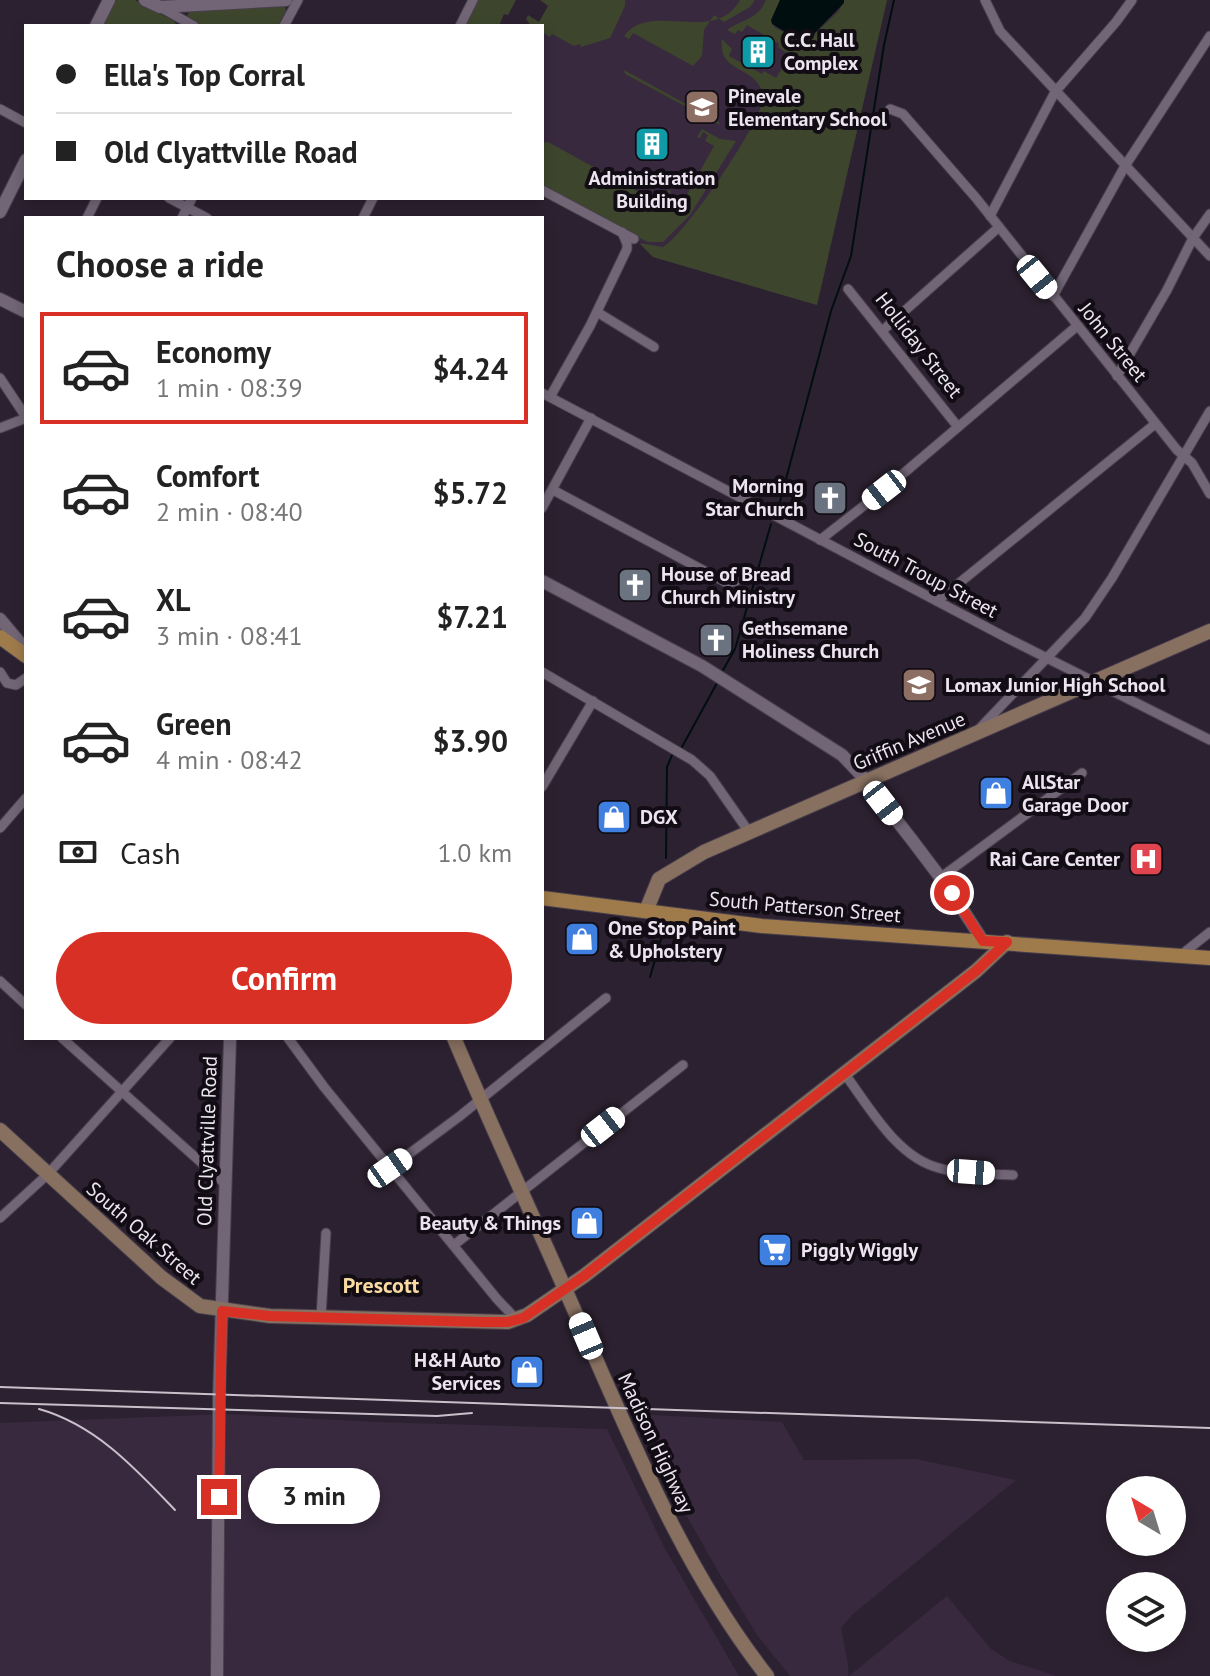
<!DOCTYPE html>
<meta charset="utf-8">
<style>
:root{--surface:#fff;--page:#f6f6f6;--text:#222;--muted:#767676;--line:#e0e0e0;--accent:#d93025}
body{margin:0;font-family:"PT Sans",sans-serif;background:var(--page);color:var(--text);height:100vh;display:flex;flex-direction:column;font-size:30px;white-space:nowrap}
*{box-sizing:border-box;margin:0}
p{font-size:26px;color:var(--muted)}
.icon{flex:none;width:44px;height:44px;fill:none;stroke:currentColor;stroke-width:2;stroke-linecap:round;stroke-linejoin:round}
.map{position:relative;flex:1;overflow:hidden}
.details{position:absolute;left:24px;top:216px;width:520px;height:824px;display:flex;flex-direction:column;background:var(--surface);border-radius:0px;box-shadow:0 4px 12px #0003}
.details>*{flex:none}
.hud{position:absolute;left:24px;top:24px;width:520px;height:176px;border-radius:0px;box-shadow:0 4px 12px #0003;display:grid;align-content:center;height:176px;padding:0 32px;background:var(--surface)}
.needle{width:52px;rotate:322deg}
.controls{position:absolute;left:1106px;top:1476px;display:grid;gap:16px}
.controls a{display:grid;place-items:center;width:80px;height:80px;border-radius:50%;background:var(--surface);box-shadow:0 4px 12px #0003;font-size:40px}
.end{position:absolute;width:36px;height:36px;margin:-18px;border:10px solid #d93025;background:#fff;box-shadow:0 0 0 4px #fff}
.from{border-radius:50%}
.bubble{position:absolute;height:56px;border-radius:28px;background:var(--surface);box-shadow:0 4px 12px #0003;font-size:26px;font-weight:800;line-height:56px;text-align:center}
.car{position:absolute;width:24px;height:48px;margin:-24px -12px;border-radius:10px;box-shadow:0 0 6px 2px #0007;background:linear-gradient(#fff 24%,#345 0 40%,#fff 0 76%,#345 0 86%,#fff 0)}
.hud b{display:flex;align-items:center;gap:28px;height:76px;font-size:30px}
.hud b+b{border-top:2px solid var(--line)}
.hud i{width:20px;height:20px;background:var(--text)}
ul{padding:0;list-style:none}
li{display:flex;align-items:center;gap:24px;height:112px;margin:0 16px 12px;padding:0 16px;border:4px solid transparent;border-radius:0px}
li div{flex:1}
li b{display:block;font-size:30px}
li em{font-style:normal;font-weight:800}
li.current{border-color:var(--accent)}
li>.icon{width:72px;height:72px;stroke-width:1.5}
h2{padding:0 32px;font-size:36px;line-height:96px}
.pay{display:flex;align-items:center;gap:20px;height:88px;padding:0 32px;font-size:30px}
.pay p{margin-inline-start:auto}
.button{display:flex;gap:16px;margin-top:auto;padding:16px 32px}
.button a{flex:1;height:92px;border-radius:48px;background:var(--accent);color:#fff;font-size:32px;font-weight:800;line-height:92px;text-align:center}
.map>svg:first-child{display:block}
.built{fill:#38293e}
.green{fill:#3d462d}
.water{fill:#000e10}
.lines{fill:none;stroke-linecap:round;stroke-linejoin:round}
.stream{stroke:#000e10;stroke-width:2}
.minor-casing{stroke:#483f4c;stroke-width:11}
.tertiary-casing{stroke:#483f4c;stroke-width:14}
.secondary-casing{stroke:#483f4c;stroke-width:16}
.primary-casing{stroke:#483f4c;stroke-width:16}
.minor{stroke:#716576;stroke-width:9}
.tertiary{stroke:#716576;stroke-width:12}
.secondary{stroke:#887060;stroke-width:14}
.primary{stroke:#9f7b4b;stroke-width:14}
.rail{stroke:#c8c0cb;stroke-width:2}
.route{stroke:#d93025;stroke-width:10}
.labels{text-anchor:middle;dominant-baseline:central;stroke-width:8;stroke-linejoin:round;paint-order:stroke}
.poi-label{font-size:20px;font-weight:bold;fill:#ece5ef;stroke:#120d14;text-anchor:start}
.street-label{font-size:20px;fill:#ece5ef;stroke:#120d14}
.neighbourhood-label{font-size:22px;font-weight:bold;fill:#f9daa2;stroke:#120d14}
</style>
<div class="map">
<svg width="1210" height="1676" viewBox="0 0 1210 1676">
<rect width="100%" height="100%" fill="#2c2130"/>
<!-- built -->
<g class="built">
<polygon points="568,0 887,0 817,305 653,257 634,235 542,185 542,30"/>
<polygon points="227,1414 376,1422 607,1429 664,1547 739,1676 0,1676 0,1423"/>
<polygon points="636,1414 782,1422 804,1460 916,1459 1016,1480 852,1615 841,1628 848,1664 848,1676 790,1676 757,1635 719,1573 672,1490"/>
<polygon points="947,1596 991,1649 1010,1661 1057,1676 849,1676"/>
</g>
<!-- green -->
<g class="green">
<polygon points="116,0 135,0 174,21 177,26 103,26"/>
<polygon points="478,0 516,0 508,15 504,14 499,26 465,26"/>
<polygon points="540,0 625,0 625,6 610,38 581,47 580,44 574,46 552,34 550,37 544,33 542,36 542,26 531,26 526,19 528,15 539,22 548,6"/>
<path d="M740,0H755L750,7L724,22L714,15L704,30L702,56L693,66L633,33L629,39L624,36C651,0 714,46 740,0Z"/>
<path d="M766,0H780L774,27L802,42H806L839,11L844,0H887L817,305L653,257L639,243L663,247C685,235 768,114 763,94C756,65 717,74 722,39L732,49L729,56L762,74L764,71L776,78L790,55L778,47L779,44L747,25L742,32L738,30L735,34L727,30C742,19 758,20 766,0Z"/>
<polygon points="285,5 286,11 278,26 201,26 186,18 191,8"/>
<polygon points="624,70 719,122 720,125 625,74"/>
<polygon points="702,129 720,139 736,141 690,215 663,242 648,242 634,235 542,185 542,143 548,142 661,204 668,190 671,191 669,196 674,199 676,195 684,200 714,146 705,141 708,135 703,132 700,138 697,137"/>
</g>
<!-- water -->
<polygon class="water" points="780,0 844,0 844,3 806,42 802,42 772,24 771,20"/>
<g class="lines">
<!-- stream -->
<g class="stream">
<polyline points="779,505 831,311 851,256 884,45 894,0"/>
<polyline points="723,670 735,649 771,524"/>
<polyline points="682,747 717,683"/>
<polyline points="666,858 667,767 672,755"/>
<polyline points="650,977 662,936"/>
</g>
<!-- minor casing -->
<g class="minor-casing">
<g id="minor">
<polyline points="985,0 1000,31 1210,256"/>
<polyline points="160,7 194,26"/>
<polyline points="284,26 298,0"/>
<polyline points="460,26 473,0"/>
<polyline points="0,109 26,123"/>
<polyline points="890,109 903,114 976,198 1177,450 1192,463 1210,494"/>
<polyline points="542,190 634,239"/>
<polyline points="169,198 207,218"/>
<polyline points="990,216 1055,92 1116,22 1132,0"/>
<polyline points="87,218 97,198"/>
<polyline points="182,218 192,198"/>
<polyline points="363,218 373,198"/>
<polyline points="848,289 958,427"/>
<polyline points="1053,296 1125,166 1210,36"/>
<polyline points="597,312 654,347"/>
<polyline points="882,331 999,227"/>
<polyline points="1117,376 1167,290 1193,238 1210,214"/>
<polyline points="0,378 26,417"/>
<polyline points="542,393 1007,638 1210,740"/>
<polyline points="550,397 590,326 627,249 627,244 622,232"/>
<polyline points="0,428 26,418"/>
<polyline points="553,490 727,583 736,581"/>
<polyline points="542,508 591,418"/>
<polyline points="820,540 884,490 1077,326"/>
<polyline points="937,601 1155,424"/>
<polyline points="0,672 7,683 16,685 26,678"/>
<polyline points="542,672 692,760 710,776 749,832"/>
<polyline points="979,729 1085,618 1112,578 1210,411"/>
<polyline points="542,787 593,701"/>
<polyline points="0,828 26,798"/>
<polyline points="940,878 1082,773"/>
<polyline points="1181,955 1210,932"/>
<polyline points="0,981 26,1005"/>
<polyline points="62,1038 224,1183"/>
<polyline points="288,1038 324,1087 497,1299 517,1320"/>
<path d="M844,1073C869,1106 896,1157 939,1168C962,1175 989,1174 1013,1175"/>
<polyline points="390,1168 460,1116 606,998"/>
<polyline points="0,1218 48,1174 170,1038"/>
<polyline points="454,1245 683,1065"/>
<polyline points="321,1317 326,1233"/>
</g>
</g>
<!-- tertiary casing -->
<g class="tertiary-casing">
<g id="tertiary">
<polyline points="145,0 160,7 286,0"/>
<polyline points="96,26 109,0"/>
<polyline points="0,212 26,160"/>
<polyline points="0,299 26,312"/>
<polyline points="542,581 702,666 842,755 862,776 912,840 952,893 983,941"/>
<polyline points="0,619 26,650"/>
<polyline points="217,1676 219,1398 230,1038"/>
</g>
</g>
<!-- secondary casing -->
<g class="secondary-casing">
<g id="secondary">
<polyline points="646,911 659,879 704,852 1210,631"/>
<path d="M454,1038C492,1128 533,1216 572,1305C629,1433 680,1565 767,1676"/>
<polyline points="0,1130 162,1278 200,1306 270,1316 508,1322 527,1315 584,1276 976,971 1007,942"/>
</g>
</g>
<!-- primary casing -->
<g class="primary-casing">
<g id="primary">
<polyline points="0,637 26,656"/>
<polyline points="542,898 762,926 1210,958"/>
</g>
</g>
<!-- minor -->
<use href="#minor" class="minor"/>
<!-- tertiary -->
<use href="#tertiary" class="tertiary"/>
<!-- secondary -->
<use href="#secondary" class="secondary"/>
<!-- primary -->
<use href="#primary" class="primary"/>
<!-- rail -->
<g class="rail">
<polyline points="0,1387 1210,1428"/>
<polyline points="0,1403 437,1416 472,1413"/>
<path d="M39,1409C96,1425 136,1469 175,1510"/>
</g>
</g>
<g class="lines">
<!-- route -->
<polyline class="route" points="219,1497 222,1311 270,1316 481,1322 508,1322 523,1318 584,1276 976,971 1007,942 983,941 952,893"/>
</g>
<!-- icons -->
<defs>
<g id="building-square" transform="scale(1.8)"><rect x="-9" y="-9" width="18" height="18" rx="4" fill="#0f9aa8" stroke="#120d14"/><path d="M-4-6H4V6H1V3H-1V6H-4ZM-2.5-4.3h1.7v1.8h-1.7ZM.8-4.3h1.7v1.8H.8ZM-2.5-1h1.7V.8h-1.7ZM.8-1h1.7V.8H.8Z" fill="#fff"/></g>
<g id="school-square" transform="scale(1.8)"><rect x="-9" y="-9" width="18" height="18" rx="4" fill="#8d6e63" stroke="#120d14"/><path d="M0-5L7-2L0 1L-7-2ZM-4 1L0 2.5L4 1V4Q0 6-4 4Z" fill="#fff"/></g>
<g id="church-square" transform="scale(1.8)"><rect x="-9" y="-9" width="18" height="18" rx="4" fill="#6b7280" stroke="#120d14"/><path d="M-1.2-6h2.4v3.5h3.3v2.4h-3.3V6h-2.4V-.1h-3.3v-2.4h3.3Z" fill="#fff"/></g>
<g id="shop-square" transform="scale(1.8)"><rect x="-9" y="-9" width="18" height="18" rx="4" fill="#3f7fe0" stroke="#120d14"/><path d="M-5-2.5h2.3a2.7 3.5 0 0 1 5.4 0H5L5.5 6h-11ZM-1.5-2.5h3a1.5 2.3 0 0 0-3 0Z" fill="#fff"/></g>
<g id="hospital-square" transform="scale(1.8)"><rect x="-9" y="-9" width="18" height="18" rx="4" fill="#e0444e" stroke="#120d14"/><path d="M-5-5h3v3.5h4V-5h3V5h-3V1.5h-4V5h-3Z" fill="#fff"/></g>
<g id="supermarket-square" transform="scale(1.8)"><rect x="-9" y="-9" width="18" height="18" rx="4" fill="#3f7fe0" stroke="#120d14"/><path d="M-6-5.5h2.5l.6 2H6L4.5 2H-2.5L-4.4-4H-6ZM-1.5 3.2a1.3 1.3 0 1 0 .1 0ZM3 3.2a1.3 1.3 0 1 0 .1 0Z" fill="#fff"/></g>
</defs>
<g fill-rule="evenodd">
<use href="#building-square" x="758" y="52"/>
<use href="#school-square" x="702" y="107"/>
<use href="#building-square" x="652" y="144"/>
<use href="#church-square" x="830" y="498"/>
<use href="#church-square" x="635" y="585"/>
<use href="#church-square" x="716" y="640"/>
<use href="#school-square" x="919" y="685"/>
<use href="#shop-square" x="996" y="793"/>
<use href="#shop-square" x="614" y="817"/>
<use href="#hospital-square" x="1146" y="859"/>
<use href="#shop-square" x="582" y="939"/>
<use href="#shop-square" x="587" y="1223"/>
<use href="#supermarket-square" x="775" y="1250"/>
<use href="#shop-square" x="527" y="1372"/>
</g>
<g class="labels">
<!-- poi labels -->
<g class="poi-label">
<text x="784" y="40">C.C. Hall<tspan x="784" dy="23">Complex</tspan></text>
<text x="728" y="96">Pinevale<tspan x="728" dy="23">Elementary School</tspan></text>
<text x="652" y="178" text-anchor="middle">Administration<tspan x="652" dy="23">Building</tspan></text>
<text x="804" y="486" text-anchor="end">Morning<tspan x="804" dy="23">Star Church</tspan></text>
<text x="661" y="574">House of Bread<tspan x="661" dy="23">Church Ministry</tspan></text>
<text x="742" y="628">Gethsemane<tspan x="742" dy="23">Holiness Church</tspan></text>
<text x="945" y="685">Lomax Junior High School</text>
<text x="1022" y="782">AllStar<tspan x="1022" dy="23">Garage Door</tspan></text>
<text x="640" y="817">DGX</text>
<text x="1120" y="859" text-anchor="end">Rai Care Center</text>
<text x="608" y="928">One Stop Paint<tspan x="608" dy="23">&amp; Upholstery</tspan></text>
<text x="561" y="1223" text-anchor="end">Beauty &amp; Things</text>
<text x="801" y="1250">Piggly Wiggly</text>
<text x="501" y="1360" text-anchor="end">H&amp;H Auto<tspan x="501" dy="23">Services</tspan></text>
</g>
<!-- street labels -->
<g class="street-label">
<text transform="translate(1113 342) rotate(51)">John Street</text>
<text transform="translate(919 345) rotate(52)">Holliday Street</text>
<text transform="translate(926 575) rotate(28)">South Troup Street</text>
<text transform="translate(909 741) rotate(-23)">Griffin Avenue</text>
<text transform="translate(805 907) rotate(5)">South Patterson Street</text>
<text transform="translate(207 1141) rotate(-88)">Old Clyattville Road</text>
<text transform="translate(144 1233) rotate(41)">South Oak Street</text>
<text transform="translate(656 1443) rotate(65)">Madison Highway</text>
</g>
<!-- neighbourhood labels -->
<g class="neighbourhood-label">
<text x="381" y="1285">Prescott</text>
</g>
</g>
</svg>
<div class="controls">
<a><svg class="needle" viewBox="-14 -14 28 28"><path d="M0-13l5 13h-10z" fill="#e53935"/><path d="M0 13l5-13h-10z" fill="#767676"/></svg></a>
<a><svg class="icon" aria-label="layers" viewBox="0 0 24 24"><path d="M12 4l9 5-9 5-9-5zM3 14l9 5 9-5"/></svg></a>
</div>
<i class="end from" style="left:952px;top:893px"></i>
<i class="end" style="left:219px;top:1497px"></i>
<div class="bubble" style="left:248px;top:1468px;width:132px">3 min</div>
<i class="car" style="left:1037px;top:277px;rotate:141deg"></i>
<i class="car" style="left:884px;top:490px;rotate:232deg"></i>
<i class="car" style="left:883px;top:803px;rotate:142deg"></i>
<i class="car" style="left:603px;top:1127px;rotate:52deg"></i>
<i class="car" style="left:390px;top:1168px;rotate:55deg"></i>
<i class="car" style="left:971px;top:1172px;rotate:94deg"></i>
<i class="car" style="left:586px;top:1336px;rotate:337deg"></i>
<div class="hud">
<b><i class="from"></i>Ella's Top Corral</b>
<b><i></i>Old Clyattville Road</b>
</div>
<section class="details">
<h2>Choose a ride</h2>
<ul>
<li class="current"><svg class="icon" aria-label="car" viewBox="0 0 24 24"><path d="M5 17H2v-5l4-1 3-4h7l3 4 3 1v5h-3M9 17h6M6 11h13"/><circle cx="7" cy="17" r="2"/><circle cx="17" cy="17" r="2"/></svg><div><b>Economy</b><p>1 min · 08:39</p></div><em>$4.24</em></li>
<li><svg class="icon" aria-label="car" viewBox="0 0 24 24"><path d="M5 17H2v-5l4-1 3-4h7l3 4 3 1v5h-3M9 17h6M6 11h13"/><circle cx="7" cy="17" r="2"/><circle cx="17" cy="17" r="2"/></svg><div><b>Comfort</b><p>2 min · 08:40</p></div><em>$5.72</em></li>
<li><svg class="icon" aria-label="car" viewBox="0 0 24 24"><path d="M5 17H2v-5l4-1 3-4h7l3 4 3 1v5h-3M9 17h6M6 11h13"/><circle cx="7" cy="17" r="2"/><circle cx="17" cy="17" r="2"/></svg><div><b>XL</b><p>3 min · 08:41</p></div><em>$7.21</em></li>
<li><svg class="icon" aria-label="car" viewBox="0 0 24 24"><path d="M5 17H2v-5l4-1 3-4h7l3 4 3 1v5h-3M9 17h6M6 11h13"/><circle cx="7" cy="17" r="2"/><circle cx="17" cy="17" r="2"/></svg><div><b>Green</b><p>4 min · 08:42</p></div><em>$3.90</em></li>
</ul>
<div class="pay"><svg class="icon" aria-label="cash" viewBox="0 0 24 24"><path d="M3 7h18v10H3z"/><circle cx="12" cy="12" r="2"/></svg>Cash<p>1.0 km</p></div>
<div class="button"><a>Confirm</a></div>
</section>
</div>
